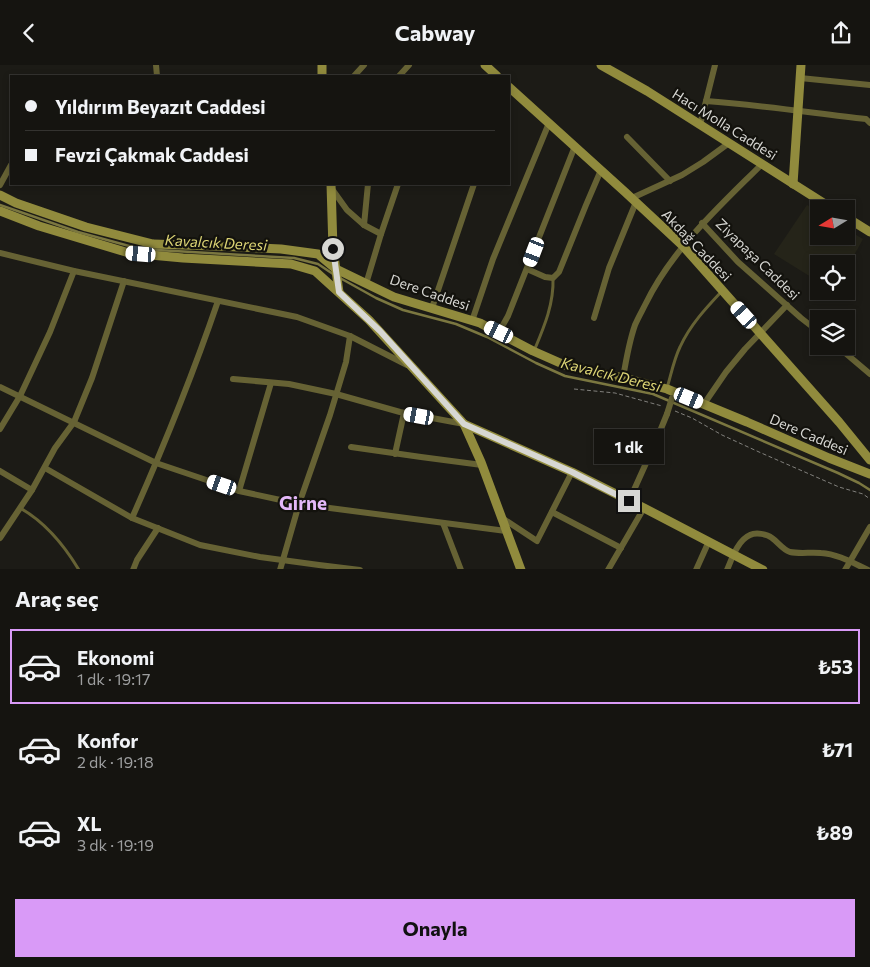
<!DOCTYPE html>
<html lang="tr">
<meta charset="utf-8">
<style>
:root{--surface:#151410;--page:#1e1d19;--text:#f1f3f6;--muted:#9d9e9f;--line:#343330;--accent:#d99af7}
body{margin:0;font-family:Commissioner,sans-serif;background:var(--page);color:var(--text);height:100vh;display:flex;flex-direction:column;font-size:19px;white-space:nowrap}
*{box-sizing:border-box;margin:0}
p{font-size:16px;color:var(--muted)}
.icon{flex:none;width:28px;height:28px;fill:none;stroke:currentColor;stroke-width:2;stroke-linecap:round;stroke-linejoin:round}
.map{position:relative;height:504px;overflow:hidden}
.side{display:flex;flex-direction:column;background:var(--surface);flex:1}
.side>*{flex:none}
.banner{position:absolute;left:10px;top:10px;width:500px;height:110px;border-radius:0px;box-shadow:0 2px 8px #0003,0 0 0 1px var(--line);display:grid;align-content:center;height:110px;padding:0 15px;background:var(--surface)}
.needle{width:32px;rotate:259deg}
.fabs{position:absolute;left:810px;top:135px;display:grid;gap:10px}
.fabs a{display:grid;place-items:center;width:45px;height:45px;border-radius:0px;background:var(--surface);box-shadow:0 2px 8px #0003,0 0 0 1px var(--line);font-size:25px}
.end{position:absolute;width:22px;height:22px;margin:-11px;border:6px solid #d7d7d3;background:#111;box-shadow:0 0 0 2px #111}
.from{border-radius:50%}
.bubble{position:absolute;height:35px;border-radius:0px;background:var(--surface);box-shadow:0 2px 8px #0003,0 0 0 1px var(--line);font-size:16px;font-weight:700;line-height:35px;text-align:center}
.car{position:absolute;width:15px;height:30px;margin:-15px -8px;border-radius:6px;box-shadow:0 0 4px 1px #0007;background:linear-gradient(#fff 24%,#345 0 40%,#fff 0 76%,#345 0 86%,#fff 0)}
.banner b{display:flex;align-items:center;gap:18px;height:48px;font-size:19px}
.banner b+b{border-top:1px solid var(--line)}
.banner i{width:12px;height:12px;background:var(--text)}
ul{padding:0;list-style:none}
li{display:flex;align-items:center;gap:15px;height:75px;margin:0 10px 8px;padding:0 5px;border:2px solid transparent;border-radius:0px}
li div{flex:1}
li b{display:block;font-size:19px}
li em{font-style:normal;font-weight:700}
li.on{border-color:var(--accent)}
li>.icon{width:45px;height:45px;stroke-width:1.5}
h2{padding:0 15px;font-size:22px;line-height:60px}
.button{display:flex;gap:10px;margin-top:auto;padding:10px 15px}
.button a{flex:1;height:58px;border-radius:0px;background:var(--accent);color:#111;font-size:20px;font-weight:700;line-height:58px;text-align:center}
header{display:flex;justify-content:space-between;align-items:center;height:65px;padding:0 15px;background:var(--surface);font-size:22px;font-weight:700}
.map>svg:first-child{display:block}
.built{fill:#252419}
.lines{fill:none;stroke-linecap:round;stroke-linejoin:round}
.stream{stroke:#7b7740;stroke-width:2.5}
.path{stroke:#81807c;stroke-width:1;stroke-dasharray:4 2.5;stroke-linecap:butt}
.lane{stroke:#666234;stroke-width:3}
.street{stroke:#666234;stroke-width:6}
.secondary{stroke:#918b3d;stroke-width:9}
.street-bridge{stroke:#666234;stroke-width:6}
.route{stroke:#d7d7d3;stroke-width:6}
.labels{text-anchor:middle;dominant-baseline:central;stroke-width:4.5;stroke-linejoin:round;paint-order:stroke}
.street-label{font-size:14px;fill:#d7d7d3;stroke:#13120d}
.water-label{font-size:15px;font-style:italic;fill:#dcd475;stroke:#13120d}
.district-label{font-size:19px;font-weight:bold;fill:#e4b8f9;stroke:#13120d}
</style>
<header><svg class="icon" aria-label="back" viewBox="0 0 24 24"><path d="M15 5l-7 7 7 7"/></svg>Cabway<svg class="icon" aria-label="share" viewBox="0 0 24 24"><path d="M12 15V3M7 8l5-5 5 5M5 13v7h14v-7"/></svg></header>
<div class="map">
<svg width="870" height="505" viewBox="0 0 870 505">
<rect width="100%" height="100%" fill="#1c1b16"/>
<!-- built -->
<polygon class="built" points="807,140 819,147 819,171 846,171 846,164 863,174 846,205 846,199 819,199 819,217 774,189"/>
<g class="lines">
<!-- stream -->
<g class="stream">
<polyline points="0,140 78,167 140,184 294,193 318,199 333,209"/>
<polyline points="340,213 376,233 403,245 456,259 487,272 536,298 565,311 653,329 838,408 859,418 870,425"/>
</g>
<!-- path -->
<g class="path">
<polyline points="574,324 615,328 662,341"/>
<polyline points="675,346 692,353 722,370 759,387 839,422 863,429 870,434"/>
</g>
<!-- lane -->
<g class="lane">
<path d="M534,286C544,262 554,239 553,213"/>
<path d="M667,323C671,310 674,294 680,282C690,260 706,243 722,226"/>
<path d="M20,443C45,457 64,480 79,505"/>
</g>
<!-- street -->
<g class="street">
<polyline points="156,0 157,11"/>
<polyline points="354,11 364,0"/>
<polyline points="399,11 409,0"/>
<polyline points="800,13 870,20"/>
<path d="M706,36C760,40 813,48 866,54L870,58"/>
<polyline points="700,60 715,0"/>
<polyline points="627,72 670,116"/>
<polyline points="0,120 11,100"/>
<polyline points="332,124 347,145 364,160 381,169"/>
<polyline points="632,133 682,110 703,97 729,78"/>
<polyline points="702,158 738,197 801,253 819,267"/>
<polyline points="364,160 368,119"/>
<polyline points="0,188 74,206 297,252 350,271 407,300"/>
<polyline points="527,204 545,212 553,213 559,207 586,140 601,105"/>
<polyline points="366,219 381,169 398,119"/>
<polyline points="432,243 474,119"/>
<polyline points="594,253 609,203 636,137"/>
<polyline points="472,256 493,194 549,58"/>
<polyline points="499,267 508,251 575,81"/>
<polyline points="837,281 870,309"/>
<path d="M623,313C626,295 629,277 635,260C638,253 642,246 645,240C672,184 719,142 762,99"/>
<polyline points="233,314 289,319 336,329 400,347 464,359"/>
<polyline points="0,322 156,398 239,426 299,439 506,466"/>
<polyline points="704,339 726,307 745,284 787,240"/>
<polyline points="0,364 20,331 50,267 74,206"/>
<polyline points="351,382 421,392 482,400"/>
<polyline points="395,389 404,348"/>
<polyline points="45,403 132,453 200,480 260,492 319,500 360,505"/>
<polyline points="0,406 32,425"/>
<polyline points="239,426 271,318"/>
<polyline points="629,436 656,376 667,349"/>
<polyline points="552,447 621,483"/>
<path d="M132,453C164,381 193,309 218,236"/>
<polyline points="502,453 537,476 572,407"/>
<polyline points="443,458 461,505"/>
<polyline points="0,473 32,425 55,383 74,357 92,313 124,216"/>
<polyline points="133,505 137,495 158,463"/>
<polyline points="280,505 299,439 330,350 346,297 350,271"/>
<polyline points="608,505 644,443"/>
<polyline points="696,505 709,476"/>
<path d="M727,505C732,493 738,475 750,470C756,467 767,469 772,473C778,477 782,484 790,487C800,489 811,487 821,488C838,489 853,498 868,505"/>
<polyline points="845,505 870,462"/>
</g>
<!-- secondary -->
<g class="secondary">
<polyline points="322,0 322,11"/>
<polyline points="485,0 497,11"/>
<polyline points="601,0 647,26 833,144"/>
<polyline points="509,22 625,127 683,181 839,357 870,395"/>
<polyline points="331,119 333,184 339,227"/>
<polyline points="793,119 801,0"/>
<polyline points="0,130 16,138 86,162 153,179 215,181 281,184 318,189 336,204 394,232 480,258 533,286 567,301 628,314 667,324 747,357 829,393 870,409"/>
<polyline points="0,146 39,161 129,188 183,193 291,199 315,206 369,255 464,359 481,397 521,505"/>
<polyline points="846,152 870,167"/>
<polyline points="464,359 572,407 644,443 763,505"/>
</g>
<!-- street-bridge -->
<polyline class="street-bridge" points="667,349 672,333"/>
</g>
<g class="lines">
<!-- route -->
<polyline class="route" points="333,184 339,227 380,266 464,359 572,407 629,436"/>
</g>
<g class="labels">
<!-- street labels -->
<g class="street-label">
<text transform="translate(725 59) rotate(32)">Hacı Molla Caddesi</text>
<text transform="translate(697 180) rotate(46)">Akdağ Caddesi</text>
<text transform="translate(758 194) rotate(44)">Ziyapaşa Caddesi</text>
<text transform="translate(430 227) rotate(19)">Dere Caddesi</text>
<text transform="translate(809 369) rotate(23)">Dere Caddesi</text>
</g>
<!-- water labels -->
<g class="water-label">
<text transform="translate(216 177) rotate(3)">Kavalcık Deresi</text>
<text transform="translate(611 309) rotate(14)">Kavalcık Deresi</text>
</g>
<!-- district labels -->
<g class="district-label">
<text x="303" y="437">Girne</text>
</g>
</g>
</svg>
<div class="fabs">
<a><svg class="needle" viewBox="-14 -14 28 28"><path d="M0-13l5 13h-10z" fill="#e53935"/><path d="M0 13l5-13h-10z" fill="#9d9e9f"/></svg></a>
<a><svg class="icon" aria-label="locate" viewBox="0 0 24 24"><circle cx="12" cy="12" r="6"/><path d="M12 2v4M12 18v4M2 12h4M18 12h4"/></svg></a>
<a><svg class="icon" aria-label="layers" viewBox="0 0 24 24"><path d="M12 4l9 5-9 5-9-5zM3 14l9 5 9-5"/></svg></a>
</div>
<i class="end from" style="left:333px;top:184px"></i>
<i class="end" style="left:629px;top:436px"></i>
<div class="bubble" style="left:594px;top:364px;width:70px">1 dk</div>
<i class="car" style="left:534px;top:187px;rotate:201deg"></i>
<i class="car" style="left:141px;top:189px;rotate:275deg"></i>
<i class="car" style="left:744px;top:250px;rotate:318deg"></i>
<i class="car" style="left:499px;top:267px;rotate:296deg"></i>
<i class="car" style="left:689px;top:333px;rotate:112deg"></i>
<i class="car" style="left:419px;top:351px;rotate:280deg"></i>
<i class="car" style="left:222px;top:420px;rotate:289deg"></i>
<div class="banner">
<b><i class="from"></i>Yıldırım Beyazıt Caddesi</b>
<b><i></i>Fevzi Çakmak Caddesi</b>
</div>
</div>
<section class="side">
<h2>Araç seç</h2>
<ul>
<li class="on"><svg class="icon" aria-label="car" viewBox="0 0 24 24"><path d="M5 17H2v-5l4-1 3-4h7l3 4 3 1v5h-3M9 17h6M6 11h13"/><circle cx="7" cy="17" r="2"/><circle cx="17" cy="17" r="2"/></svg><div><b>Ekonomi</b><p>1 dk · 19:17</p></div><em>₺53</em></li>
<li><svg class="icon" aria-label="car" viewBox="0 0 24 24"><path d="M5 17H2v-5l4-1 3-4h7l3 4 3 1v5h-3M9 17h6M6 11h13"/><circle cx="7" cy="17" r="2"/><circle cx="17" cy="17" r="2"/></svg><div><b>Konfor</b><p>2 dk · 19:18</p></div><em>₺71</em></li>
<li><svg class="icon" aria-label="car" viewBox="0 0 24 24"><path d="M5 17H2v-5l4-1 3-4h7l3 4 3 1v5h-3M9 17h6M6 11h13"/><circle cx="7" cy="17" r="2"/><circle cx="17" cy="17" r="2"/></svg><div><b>XL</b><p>3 dk · 19:19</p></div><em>₺89</em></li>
</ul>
<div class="button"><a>Onayla</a></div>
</section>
